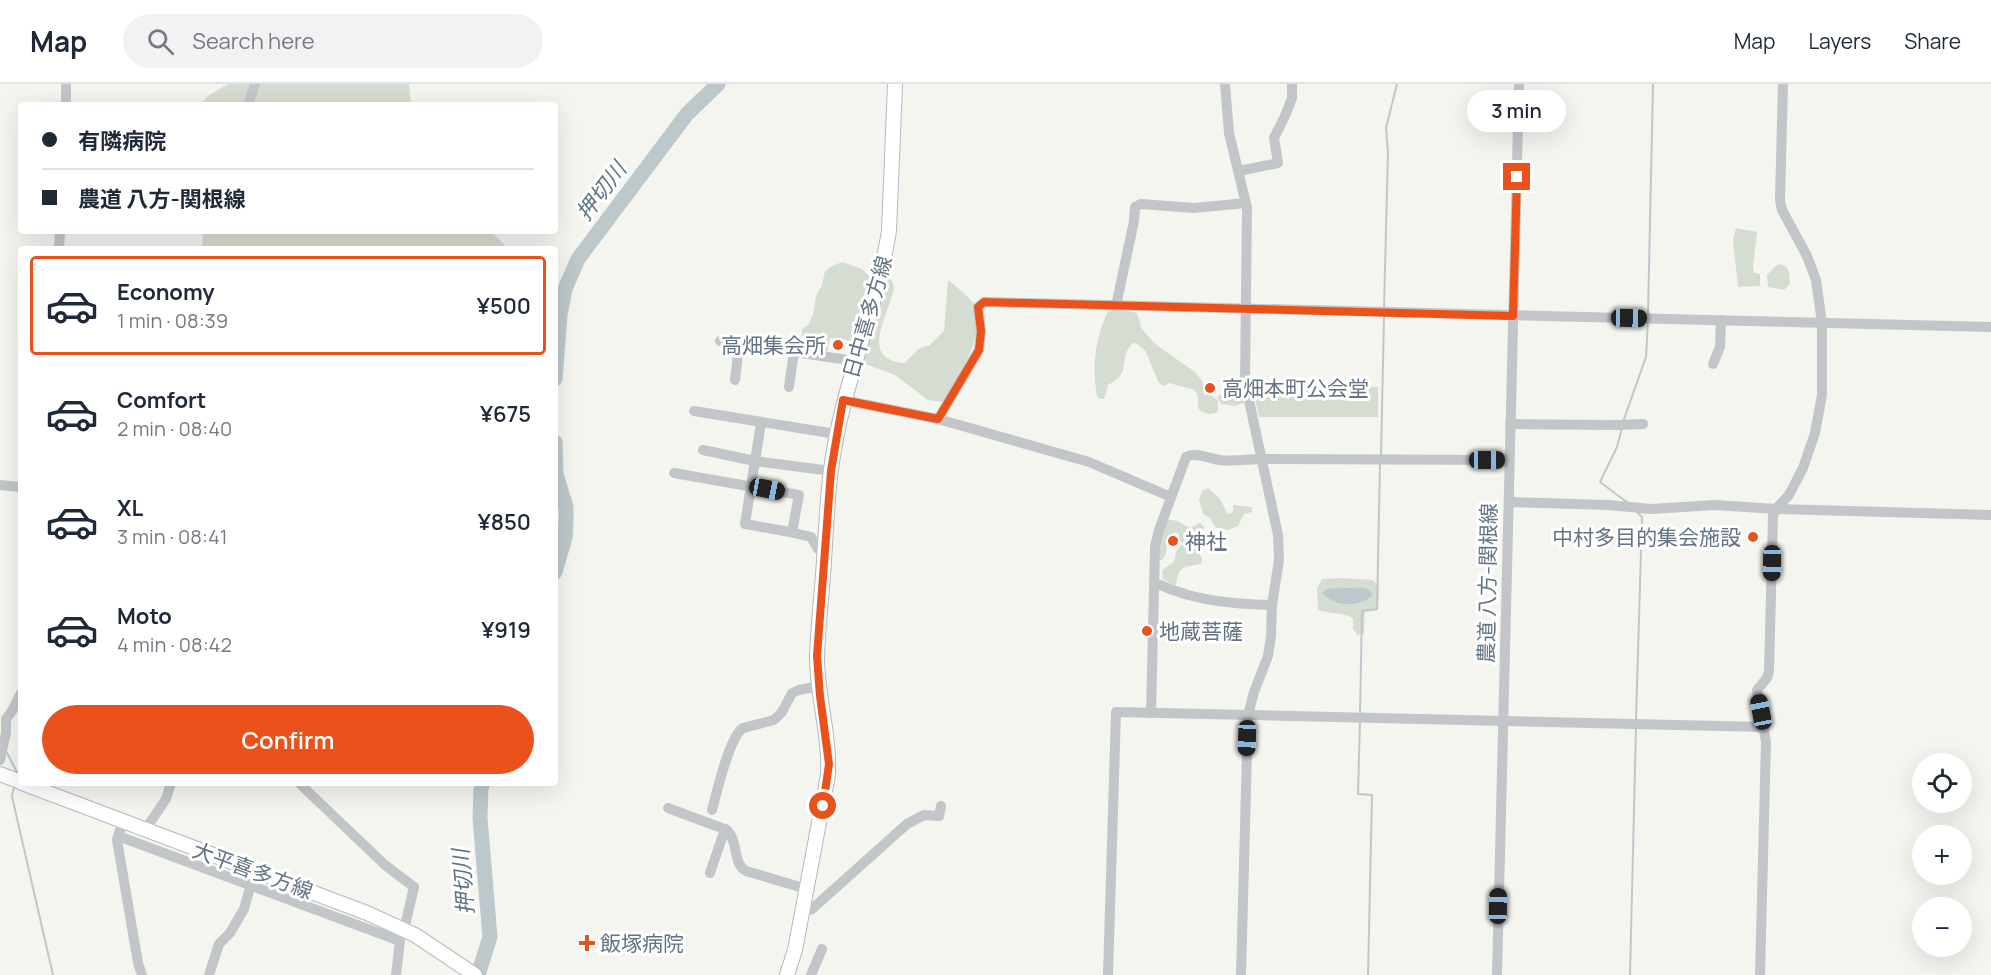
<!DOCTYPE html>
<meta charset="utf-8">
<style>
:root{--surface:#fff;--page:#f2f2f3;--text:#1f2937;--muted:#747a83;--line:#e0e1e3;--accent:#eb511a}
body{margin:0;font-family:Manrope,"Noto Sans JP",sans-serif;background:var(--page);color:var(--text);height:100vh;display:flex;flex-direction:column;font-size:22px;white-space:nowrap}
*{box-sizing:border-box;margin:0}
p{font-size:20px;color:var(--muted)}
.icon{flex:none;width:33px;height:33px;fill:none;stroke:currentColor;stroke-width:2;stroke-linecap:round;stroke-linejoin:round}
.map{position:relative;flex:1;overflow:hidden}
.sheet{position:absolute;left:18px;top:162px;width:540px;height:540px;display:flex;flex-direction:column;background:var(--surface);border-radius:6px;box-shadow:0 6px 24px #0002}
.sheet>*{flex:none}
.hud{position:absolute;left:18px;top:18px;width:540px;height:132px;border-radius:6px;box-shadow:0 6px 24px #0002;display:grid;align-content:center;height:132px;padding:0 24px;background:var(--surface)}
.fabs{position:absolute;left:1912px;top:669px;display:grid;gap:12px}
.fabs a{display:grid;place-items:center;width:60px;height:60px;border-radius:50%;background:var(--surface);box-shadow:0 6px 24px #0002;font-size:30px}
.end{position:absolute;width:27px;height:27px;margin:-14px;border:8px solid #eb511a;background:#fff;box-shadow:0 0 0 3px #fff}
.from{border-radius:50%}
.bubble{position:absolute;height:42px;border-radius:21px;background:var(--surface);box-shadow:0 6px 24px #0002;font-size:20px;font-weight:600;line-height:42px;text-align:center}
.car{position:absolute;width:18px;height:36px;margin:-18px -9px;border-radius:8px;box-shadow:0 0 4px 2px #0007;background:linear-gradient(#222 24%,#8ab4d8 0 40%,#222 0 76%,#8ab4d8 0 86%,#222 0)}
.hud b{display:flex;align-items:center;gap:21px;height:57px;font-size:22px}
.hud b+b{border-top:2px solid var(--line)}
.hud i{width:15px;height:15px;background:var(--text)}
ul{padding:10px 0 0;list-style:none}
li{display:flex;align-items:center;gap:18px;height:99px;margin:0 12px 9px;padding:0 12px;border:3px solid transparent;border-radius:6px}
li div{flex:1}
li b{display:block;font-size:22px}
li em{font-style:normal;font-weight:600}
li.current{border-color:var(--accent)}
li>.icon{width:54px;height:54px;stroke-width:1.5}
.cta{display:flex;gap:12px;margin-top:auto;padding:12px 24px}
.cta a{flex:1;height:69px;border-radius:36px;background:var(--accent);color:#fff;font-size:24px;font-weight:600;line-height:69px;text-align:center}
header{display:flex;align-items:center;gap:36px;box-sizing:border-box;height:84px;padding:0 30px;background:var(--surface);border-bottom:2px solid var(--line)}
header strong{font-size:28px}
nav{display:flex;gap:33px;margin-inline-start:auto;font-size:21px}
.search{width:420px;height:54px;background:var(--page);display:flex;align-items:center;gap:15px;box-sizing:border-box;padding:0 21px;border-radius:33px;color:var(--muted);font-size:22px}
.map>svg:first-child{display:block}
.green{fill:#d5dcd1}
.water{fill:#bdc8cd}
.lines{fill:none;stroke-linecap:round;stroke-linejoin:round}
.stream{stroke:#bdc8cd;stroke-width:2}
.river{stroke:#bdc8cd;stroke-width:15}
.major-casing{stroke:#b5b9bd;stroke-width:16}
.minor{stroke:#c2c6c9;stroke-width:10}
.major{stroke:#fff;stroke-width:14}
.route{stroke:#eb511a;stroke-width:8}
.poi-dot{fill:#eb511a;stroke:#fff;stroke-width:2}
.labels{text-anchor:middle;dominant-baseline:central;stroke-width:6;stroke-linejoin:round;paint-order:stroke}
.street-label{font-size:21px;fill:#627383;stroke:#fff}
.poi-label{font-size:21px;fill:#627383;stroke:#fff;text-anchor:start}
.water-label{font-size:22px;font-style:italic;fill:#5e7681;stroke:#fff}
</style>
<header>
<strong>Map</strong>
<div class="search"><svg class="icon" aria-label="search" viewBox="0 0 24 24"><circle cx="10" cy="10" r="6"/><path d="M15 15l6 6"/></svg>Search here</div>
<nav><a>Map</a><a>Layers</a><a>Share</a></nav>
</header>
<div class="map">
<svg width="1991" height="891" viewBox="0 0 1991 891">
<rect width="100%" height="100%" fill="#f5f5f0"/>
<!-- green -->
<g class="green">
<polygon points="228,0 409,0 411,21 200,21 208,12"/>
<polygon points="1736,144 1757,148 1753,182 1754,189 1760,190 1760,202 1738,203 1733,156"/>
<polygon points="203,147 491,147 508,165 202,165"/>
<polygon points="842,178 862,185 870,193 871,204 855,242 851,258 841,254 830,254 827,269 821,264 820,255 815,252 807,254 802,252 802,245 808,241 813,231 816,212 822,201 825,187 832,182"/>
<polygon points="1778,180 1786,182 1789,188 1790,200 1784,206 1768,203 1767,191"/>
<path d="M887,193L892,197L894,203C891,228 857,275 904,279C913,272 917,262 929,262L944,247L948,196C954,200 972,216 975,221C986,250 959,295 942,318L928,316L895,291L863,279L859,272L872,232L879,220L878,211Z"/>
<path d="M1114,224L1137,229L1142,245L1155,260L1195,288L1202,297L1204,310L1214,313L1218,317V328C1210,331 1204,331 1198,324V313L1195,306L1169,299L1164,302L1159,299L1145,266L1134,258C1116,274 1134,288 1108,301L1104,315H1100L1097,312C1092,280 1095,256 1108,227Z"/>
<polygon points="1252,300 1378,303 1378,333 1259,333"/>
<polygon points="1219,311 1243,313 1244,319 1235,322 1221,320 1217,313"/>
<polygon points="1208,404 1220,415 1227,429 1230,430 1233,428 1233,421 1252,423 1252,428 1244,430 1238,442 1227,446 1215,443 1210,434 1203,430 1199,416 1202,407"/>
<path d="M1166,435L1177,437L1190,444L1200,439L1204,443L1196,465L1202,474V479C1193,483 1181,480 1178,491C1177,494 1177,498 1175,502L1163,495L1162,486L1174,478L1176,468L1182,460L1178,449H1172C1162,460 1171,466 1162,476H1160L1156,466Z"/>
<path d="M1342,494L1373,496L1379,503L1378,526L1365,528L1364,550L1357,551L1353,545V534C1342,528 1330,530 1318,526L1317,505L1322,495Z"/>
</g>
<!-- water -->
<path class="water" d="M1336,504C1345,505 1362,502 1370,506L1372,511C1366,519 1348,522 1339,519C1333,518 1326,513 1322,509L1328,505Z"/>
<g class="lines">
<!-- stream -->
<g class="stream">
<polyline points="1384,224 1388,68 1386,44 1397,0"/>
<polyline points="1648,231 1653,0"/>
<polyline points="1623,338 1646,273 1648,237"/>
<polyline points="1622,344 1617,363 1600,398 1628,419"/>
<polyline points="1381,371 1384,232"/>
<polyline points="1636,427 1642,433 1636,635"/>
<polyline points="1360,631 1362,527 1377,525 1380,379"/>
<polyline points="1360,637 1358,710 1372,711 1368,891"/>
<polyline points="7,669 18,690"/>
<polyline points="15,701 12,711 13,717 53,891"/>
<polyline points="1630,891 1636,644"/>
</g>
<!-- river -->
<g class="river">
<polyline points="555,295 560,231 565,205 578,175 687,30 718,0"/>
<polyline points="555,358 556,390 566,423 566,437 565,454 555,488"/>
<polyline points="478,891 490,853 480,734 481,705 483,699"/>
</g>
<!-- major casing -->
<g class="major-casing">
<g id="major">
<polyline points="0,690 21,698"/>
<polyline points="22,699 367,829 415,851 475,891"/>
<path d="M787,891L795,866L828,691C830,651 817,612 817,573C818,541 822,509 824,477C826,447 827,416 831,386C841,304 876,228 889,147L895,0"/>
</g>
</g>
<!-- minor -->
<g class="minor">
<polyline points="1225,0 1229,49 1247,124 1245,298 1278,451 1279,476 1272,521 1271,552 1268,572 1254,608 1248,631 1241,891"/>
<polyline points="66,21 66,0"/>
<polyline points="248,21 255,0"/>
<polyline points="1239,87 1278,79 1274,54 1285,32 1292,14 1292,0"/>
<polyline points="59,165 60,147"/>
<polyline points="1116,222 1134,137 1135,123 1141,120 1194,124 1246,119"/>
<polyline points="720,257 855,277"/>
<polyline points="1713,280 1720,263 1721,236"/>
<polyline points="735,296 739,260"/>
<polyline points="789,303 794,268"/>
<polyline points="843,316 938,335 1089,378 1171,413"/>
<polyline points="694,327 836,350"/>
<polyline points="938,335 979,266 981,247 978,223 984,218 1991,243"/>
<polyline points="761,339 745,440 790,448 811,453 818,465 825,467"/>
<polyline points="1510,340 1619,341 1643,340"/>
<polyline points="703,366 755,377 831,387"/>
<polyline points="674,389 799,411 792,448"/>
<polyline points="0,401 21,403"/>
<polyline points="1509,418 1609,421 1651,425 1715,421 1776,425 1991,431"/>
<path d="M1155,501H1160C1196,517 1233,520 1272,521"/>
<path d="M1151,629L1155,463L1159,446L1186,373C1196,368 1208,374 1219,376C1233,378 1248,375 1263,375L1509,376"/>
<polyline points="0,676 6,649 6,635 12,627 21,609"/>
<polyline points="299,699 385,781 414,803 404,846"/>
<path d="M668,724L727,746C739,758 732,779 746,787L807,805"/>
<path d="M712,726C717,708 729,653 743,644L774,636L782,628L792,609L799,606L819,602"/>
<polyline points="120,746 117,756 138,879 142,891"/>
<polyline points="145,746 166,715 171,699"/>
<polyline points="118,752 400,857 396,891"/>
<polyline points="710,789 725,745"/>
<polyline points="803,827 812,825 907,740 924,731 939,732 941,722"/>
<polyline points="209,891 219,860 230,849 244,825 251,800"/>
<polyline points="811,891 822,865"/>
<polyline points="1108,891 1116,628 1764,643"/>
<polyline points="1497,891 1519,0"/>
<polyline points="1760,891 1766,658 1757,606 1767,594 1769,587 1773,432 1776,425 1789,411 1803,384 1815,349 1822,311 1822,239 1816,196 1807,172 1782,126 1780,116 1783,0"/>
</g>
<!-- major -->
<use href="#major" class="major"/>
</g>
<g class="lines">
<!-- route -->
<polyline class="route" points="823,722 829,680 820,612 817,572 831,387 843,316 938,335 979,266 981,247 978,223 984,218 1513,232 1517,93"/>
</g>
<!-- markers -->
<g class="poi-dot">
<circle cx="838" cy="261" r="6"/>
<circle cx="1210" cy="304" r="6"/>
<circle cx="1753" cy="453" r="6"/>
<circle cx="1173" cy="457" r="6"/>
<circle cx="1147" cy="547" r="6"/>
<path d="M584 850h6v6h6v6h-6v6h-6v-6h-6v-6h6z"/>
</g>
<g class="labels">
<!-- street labels -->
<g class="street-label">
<text transform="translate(867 233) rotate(-74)">日中喜多方線</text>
<text transform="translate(1487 499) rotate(-89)">農道 八方-関根線</text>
<text transform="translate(253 786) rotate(20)">大平喜多方線</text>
</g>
<!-- poi labels -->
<g class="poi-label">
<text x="826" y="261" text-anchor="end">高畑集会所</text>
<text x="1222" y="304">高畑本町公会堂</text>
<text x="1741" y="453" text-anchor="end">中村多目的集会施設</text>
<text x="1185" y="457">神社</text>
<text x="1159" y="547">地蔵菩薩</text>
<text x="600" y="859">飯塚病院</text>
</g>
<!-- water labels -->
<g class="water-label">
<text transform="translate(601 107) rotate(-53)">押切川</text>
<text transform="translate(463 798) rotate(-95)">押切川</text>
</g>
</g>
</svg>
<div class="fabs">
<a><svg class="icon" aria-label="locate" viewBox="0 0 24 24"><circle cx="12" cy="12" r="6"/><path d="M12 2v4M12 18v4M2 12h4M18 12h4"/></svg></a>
<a>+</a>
<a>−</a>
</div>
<i class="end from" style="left:823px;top:722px"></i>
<i class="end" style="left:1517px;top:93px"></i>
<div class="bubble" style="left:1467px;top:6px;width:99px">3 min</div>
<i class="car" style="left:1629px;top:234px;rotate:91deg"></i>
<i class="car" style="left:1487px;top:376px;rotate:90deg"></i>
<i class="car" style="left:767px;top:405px;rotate:101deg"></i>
<i class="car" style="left:1772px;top:479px;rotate:181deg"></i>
<i class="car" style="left:1761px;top:628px;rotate:349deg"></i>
<i class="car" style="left:1247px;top:654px;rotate:182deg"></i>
<i class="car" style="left:1498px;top:822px;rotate:1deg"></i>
<div class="hud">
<b><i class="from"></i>有隣病院</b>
<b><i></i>農道 八方-関根線</b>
</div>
<section class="sheet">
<ul>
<li class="current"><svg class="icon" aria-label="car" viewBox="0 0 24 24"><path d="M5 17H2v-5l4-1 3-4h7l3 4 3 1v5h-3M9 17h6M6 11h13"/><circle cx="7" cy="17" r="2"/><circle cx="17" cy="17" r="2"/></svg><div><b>Economy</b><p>1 min · 08:39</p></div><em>¥500</em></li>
<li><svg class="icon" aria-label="car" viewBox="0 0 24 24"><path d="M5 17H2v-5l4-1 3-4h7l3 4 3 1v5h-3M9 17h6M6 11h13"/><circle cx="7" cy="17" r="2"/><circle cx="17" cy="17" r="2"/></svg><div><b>Comfort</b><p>2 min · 08:40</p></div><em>¥675</em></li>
<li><svg class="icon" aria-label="car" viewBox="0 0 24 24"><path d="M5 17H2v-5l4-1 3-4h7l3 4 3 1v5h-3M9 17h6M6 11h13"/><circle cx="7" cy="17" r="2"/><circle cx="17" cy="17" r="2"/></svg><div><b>XL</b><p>3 min · 08:41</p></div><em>¥850</em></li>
<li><svg class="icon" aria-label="car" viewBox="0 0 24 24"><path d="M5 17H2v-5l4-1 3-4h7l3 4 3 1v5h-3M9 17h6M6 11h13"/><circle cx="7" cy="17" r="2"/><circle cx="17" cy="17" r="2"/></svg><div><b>Moto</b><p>4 min · 08:42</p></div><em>¥919</em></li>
</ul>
<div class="cta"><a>Confirm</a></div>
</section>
</div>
